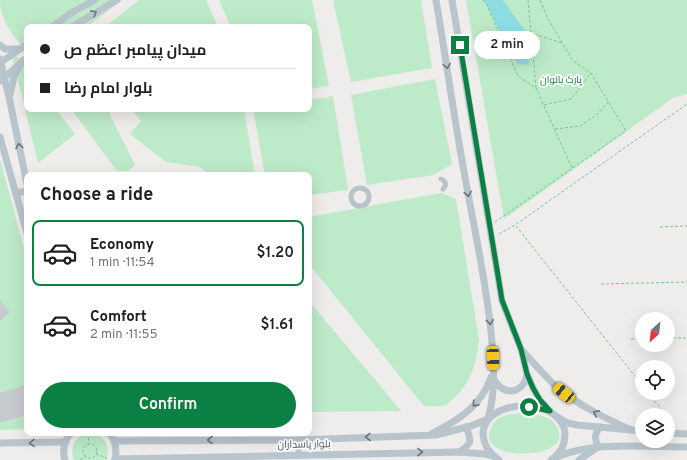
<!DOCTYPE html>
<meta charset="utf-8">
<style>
:root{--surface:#fff;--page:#f6f6f6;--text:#202124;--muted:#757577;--line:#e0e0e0;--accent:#0b8043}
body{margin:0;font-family:Overpass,Cairo,sans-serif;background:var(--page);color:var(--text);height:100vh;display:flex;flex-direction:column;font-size:15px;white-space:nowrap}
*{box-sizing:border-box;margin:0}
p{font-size:13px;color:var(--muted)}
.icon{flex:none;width:22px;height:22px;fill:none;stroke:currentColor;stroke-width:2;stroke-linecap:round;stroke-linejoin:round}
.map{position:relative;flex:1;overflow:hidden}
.sheet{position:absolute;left:24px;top:172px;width:288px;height:264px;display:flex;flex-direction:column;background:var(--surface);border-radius:8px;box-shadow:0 4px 16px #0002}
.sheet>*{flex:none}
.top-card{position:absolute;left:24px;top:24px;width:288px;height:88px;border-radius:8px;box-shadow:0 4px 16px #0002;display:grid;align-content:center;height:88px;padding:0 16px;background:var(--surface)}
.needle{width:26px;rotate:207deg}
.tools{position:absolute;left:635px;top:312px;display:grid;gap:8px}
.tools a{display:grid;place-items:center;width:40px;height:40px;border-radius:50%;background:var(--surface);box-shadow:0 4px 16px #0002;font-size:20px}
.end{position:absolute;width:18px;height:18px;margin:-9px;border:5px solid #0b8043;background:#fff;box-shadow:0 0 0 2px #fff}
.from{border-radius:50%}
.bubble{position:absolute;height:28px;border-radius:14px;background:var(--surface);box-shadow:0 4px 16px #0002;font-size:13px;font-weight:600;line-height:28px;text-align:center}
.car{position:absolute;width:12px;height:24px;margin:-12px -6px;border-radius:5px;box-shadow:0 0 3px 1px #0007;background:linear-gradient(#f5c518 24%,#345 0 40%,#f5c518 0 76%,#345 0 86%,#f5c518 0)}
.top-card b{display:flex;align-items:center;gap:14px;height:38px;font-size:15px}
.top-card b+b{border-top:1px solid var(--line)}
.top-card i{width:10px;height:10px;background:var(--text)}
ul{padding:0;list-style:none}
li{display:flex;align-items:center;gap:12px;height:66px;margin:0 8px 6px;padding:0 8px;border:2px solid transparent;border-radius:8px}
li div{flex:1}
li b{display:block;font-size:15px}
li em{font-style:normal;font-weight:600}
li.active{border-color:var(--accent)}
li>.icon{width:36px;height:36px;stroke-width:1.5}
h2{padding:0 16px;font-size:18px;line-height:48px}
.button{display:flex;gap:8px;margin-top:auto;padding:8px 16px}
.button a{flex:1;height:46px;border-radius:24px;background:var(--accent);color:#fff;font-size:16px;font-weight:600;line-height:46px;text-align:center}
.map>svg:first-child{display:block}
.green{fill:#bdeac8}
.water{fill:#8edde3}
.building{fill:#c7cacf}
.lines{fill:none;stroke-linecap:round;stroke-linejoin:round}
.path{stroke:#78c494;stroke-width:1;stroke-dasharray:3 2;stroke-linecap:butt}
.minor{stroke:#b8c2c8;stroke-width:5}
.secondary{stroke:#b9c5cd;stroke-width:7}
.oneway{stroke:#68747b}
.route{stroke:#0b8043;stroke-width:5}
.labels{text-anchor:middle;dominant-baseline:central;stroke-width:3.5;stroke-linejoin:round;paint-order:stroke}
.park-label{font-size:10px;fill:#1e723c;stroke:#fff}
.street-label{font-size:10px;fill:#465258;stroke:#fff}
</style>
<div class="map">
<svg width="687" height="460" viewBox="0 0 687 460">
<rect width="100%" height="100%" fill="#efecec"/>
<!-- green -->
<g class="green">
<path d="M0,0H122L87,27H27V52C14,36 0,22 0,0Z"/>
<polygon points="139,0 206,0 218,27 105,27"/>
<polygon points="219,0 312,0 329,86 309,89 309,27 231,27"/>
<polygon points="333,0 421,0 432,68 351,82"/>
<polygon points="466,0 687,0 687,94 673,98 504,219"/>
<polygon points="10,47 27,70 27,109 56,109 75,134 38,163"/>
<polygon points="435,79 452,164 433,175 367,185 351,95"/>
<polygon points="333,96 348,190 309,195 309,175 265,175 253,109 309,109 309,100"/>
<polygon points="71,109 109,109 111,117 135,165 128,171 117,171"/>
<polygon points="131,109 244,109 255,175 211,175 199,167 166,162 130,134 141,121"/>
<polygon points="0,159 27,260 27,429 0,430"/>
<path d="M441,193L456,199L479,340C477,362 471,383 453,399C451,400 448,404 446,405C441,407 430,406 424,406L309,264V217Z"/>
<polygon points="309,301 401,411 309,412"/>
<path d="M519,413C535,413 562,416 559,439C554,460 476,460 491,428C496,416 507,415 519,413Z"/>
<path d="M88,433C103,433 112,446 106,460H74C69,447 75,436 88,433Z"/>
</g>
<!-- water -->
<polygon class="water" points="484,0 503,0 525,31 529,65 517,64"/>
<!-- building -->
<g class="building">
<polygon points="0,300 10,312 0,321"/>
<polygon points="27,385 27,415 0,423 0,393"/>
</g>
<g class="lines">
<!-- path -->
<g class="path">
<polyline points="483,0 487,5 518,76 536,88 572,168"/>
<polyline points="528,0 536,88"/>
<polyline points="525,31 562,43"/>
<polyline points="544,105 571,99 591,73"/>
<polyline points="555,129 580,126 598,114 608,102"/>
<polyline points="495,222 626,131 591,73 573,61 548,19 540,0"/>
<polyline points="516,226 642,385"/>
<polyline points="660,227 687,226"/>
<polyline points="499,234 515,225 687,104"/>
<polyline points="601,284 687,282"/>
<polyline points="668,338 687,338"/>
<polyline points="631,339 642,339"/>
<polyline points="648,393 666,415"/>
<polyline points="668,418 675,427"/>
<polyline points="88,433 89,444"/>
<circle cx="90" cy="451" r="7"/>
<polyline points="96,454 107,458"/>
<polyline points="80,460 86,456"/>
</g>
<!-- minor -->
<g class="minor">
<path d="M441,179C446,181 447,185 443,189"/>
<circle cx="360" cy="197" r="9"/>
<polyline points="298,440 299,456"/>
</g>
<!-- secondary -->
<g class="secondary">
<polyline points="452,0 502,301 521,349 527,374 533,388 540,400 550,411"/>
<polyline points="52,27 71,13 95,0"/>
<polyline points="72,27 117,0"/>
<polyline points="0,45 5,49 20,49"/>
<polyline points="0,59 9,97 27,184"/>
<polyline points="0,63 27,44"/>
<polyline points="0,81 27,58"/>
<polyline points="10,95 14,77 22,61"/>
<polyline points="0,137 27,233"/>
<polyline points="16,193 27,191"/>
<path d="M521,349C533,362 545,377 558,388C580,406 605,418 631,430"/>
<path d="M494,379C503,397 524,394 527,374"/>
<polyline points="559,418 568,423 577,425 642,431"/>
<path d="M109,433C116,441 117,450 115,460"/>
<path d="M433,433C459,420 482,405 491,377"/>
<polyline points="668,433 687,434"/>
<path d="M115,441L298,440L436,435L471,426L488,419C496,391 494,361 491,332C486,280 474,228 465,177C454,118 446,59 436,0"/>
<polyline points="0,443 65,442"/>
<path d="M599,447C594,439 594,435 600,427"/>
<path d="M459,452C472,444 472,441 466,427"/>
<path d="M557,457C592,441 649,447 687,447"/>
<polyline points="115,459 459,452 485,454 494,456"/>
<path d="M65,460C62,450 64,441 71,433"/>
<path d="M499,460C490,454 484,447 483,435C482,397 563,396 565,434C565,445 560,454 551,460"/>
<polyline points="579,460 595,449"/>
</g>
</g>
<!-- one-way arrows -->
<defs><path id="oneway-chevron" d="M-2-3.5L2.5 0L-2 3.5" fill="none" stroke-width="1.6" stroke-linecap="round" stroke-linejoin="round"/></defs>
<g class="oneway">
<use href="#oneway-chevron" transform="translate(94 13) rotate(-30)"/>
<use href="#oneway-chevron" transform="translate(447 66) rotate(80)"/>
<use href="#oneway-chevron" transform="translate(19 146) rotate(-101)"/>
<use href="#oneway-chevron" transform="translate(468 194) rotate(80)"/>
<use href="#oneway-chevron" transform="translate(490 322) rotate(84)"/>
<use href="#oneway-chevron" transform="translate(475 404) rotate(132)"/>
<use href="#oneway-chevron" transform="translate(596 413) rotate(-152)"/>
<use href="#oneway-chevron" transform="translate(368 437) rotate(178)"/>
<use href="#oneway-chevron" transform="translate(210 440) rotate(179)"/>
<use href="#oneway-chevron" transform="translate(32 443) rotate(179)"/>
<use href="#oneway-chevron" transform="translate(420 452) rotate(-1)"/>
</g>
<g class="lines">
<!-- route -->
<polyline class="route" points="460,45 502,300 521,349 527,374 533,388 540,400 550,411 529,407"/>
</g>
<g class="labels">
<!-- park labels -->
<g class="park-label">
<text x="561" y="80">پارک بانوان</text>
</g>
<!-- street labels -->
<g class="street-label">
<text transform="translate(304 445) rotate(-1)">بلوار پاسداران</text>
</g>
</g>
</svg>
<div class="tools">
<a><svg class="needle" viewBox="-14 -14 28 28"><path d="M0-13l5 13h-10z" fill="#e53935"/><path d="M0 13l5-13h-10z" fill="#757577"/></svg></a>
<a><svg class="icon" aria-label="locate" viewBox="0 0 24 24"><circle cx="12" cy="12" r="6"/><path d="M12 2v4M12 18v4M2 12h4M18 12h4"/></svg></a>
<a><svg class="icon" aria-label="layers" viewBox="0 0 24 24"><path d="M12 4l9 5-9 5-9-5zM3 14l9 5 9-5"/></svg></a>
</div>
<i class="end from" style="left:529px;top:407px"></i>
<i class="end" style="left:460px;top:45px"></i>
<div class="bubble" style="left:474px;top:31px;width:66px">2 min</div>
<i class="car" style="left:493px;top:358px;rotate:178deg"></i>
<i class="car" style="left:564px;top:393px;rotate:309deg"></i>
<div class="top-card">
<b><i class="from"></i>میدان پیامبر اعظم ص</b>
<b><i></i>بلوار امام رضا</b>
</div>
<section class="sheet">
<h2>Choose a ride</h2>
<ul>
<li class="active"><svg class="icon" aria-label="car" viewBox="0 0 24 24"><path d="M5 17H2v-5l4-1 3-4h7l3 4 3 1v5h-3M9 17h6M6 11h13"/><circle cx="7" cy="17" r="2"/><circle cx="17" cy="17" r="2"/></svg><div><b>Economy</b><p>1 min · 11:54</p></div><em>$1.20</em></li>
<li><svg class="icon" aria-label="car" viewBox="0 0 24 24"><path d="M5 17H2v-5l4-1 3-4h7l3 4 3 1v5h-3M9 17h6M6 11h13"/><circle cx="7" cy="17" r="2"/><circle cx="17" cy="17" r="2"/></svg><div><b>Comfort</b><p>2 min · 11:55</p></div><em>$1.61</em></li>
</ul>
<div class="button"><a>Confirm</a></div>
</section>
</div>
